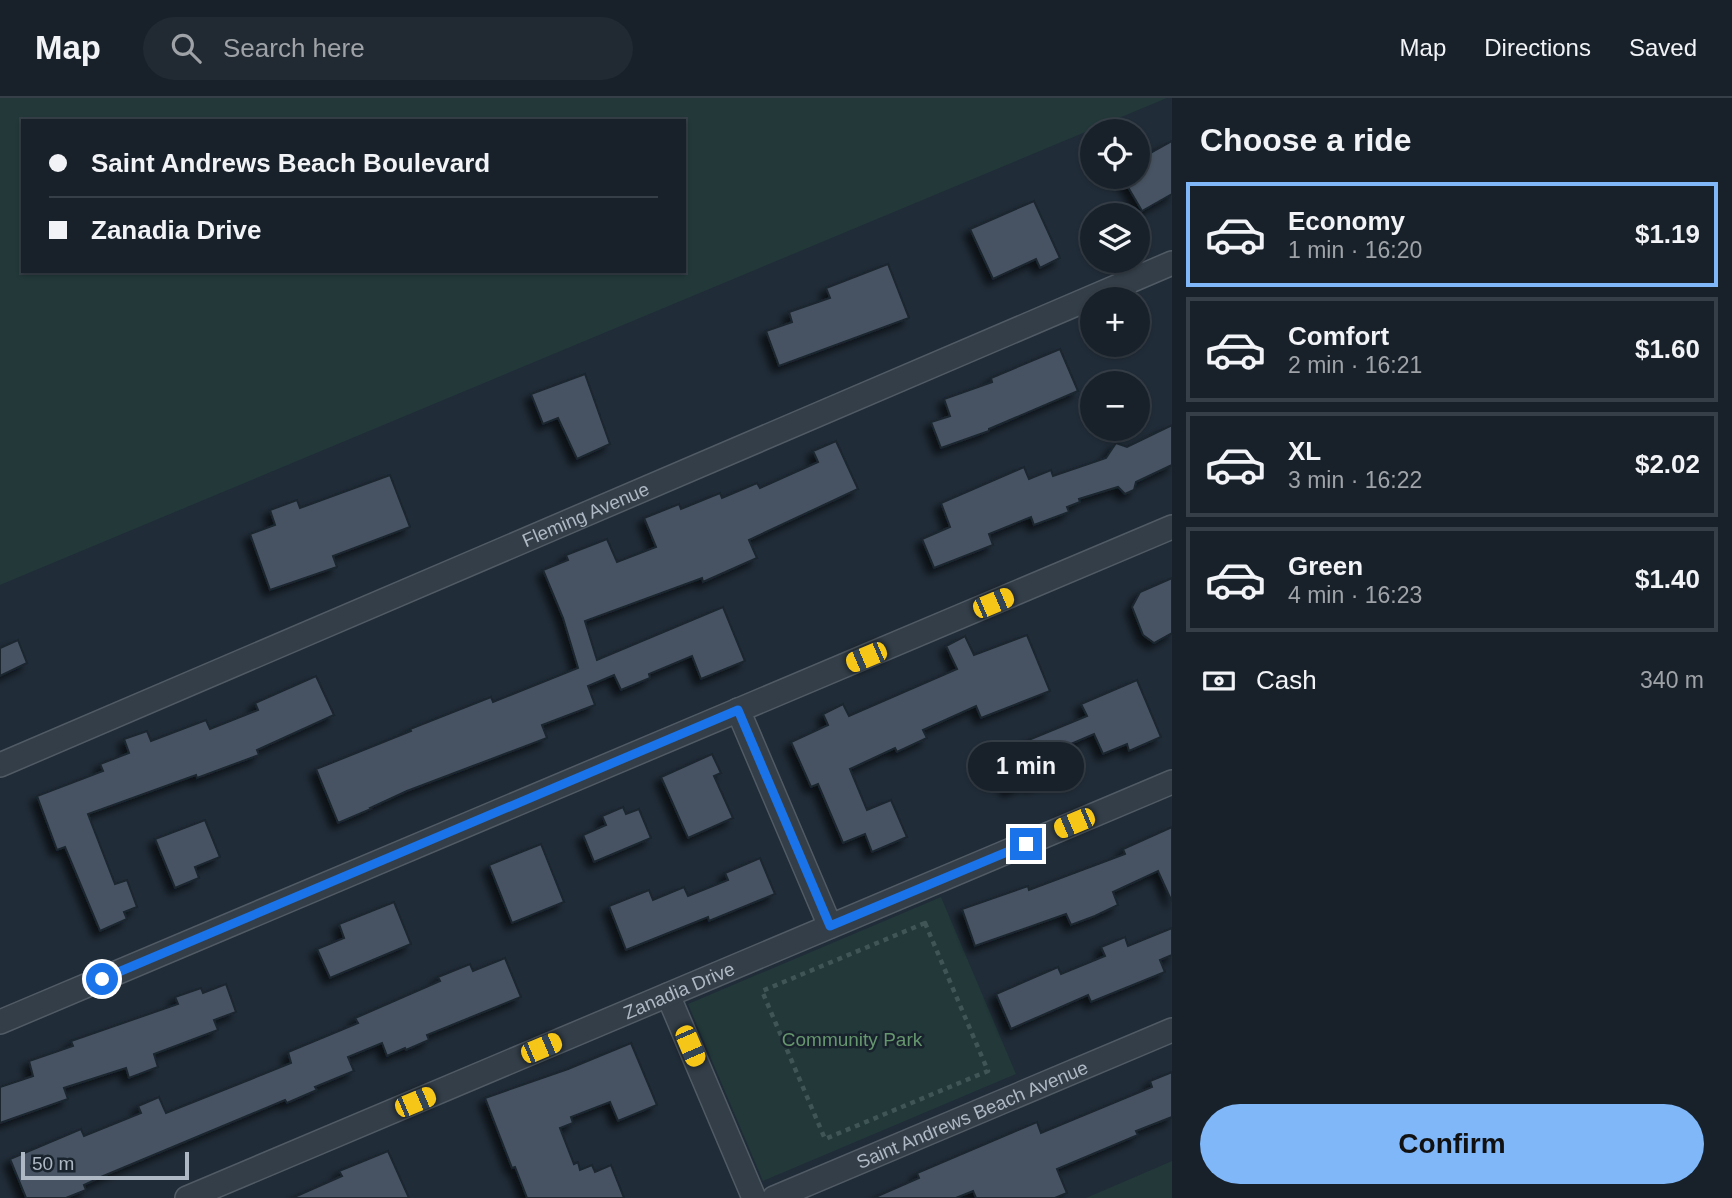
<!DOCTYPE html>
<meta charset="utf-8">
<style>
:root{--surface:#18212a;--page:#212932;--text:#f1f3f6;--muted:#9fa3a8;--line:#363e47;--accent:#7fb7f9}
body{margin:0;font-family:Helvetica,sans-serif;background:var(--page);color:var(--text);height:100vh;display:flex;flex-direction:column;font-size:26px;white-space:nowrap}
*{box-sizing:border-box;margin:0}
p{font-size:23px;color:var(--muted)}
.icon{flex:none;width:38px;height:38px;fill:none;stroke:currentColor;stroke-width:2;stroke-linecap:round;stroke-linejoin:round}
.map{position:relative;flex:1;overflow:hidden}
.details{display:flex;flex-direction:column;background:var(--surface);width:560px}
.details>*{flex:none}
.guide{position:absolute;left:21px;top:21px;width:665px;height:154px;border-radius:0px;box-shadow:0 2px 5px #0004,0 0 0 2px var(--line);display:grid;align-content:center;height:154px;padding:0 28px;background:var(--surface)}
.fabs{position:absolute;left:1080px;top:21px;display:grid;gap:14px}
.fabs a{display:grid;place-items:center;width:70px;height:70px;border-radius:50%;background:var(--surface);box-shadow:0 2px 5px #0004,0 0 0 2px var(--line);font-size:35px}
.scale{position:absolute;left:21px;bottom:18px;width:168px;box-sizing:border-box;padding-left:7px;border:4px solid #aeb8c5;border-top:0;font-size:19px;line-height:24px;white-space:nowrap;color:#aeb8c5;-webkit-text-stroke:5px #19232d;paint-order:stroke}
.end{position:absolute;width:32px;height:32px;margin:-16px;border:9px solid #1a73e8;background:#fff;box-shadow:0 0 0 4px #fff}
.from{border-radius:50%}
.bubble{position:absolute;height:49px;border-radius:24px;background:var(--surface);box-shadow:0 2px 5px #0004,0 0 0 2px var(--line);font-size:23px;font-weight:600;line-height:49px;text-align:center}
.car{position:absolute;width:21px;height:42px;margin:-21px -10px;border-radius:9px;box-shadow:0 0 5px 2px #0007;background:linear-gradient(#f5c518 24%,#345 0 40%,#f5c518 0 76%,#345 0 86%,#f5c518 0)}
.guide b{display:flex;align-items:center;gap:24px;height:66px;font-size:26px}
.guide b+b{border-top:2px solid var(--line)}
.guide i{width:18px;height:18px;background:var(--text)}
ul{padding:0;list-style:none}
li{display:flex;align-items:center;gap:21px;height:105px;margin:0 14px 10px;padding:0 14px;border:4px solid var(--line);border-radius:0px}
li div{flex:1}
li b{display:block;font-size:26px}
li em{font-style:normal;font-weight:600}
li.current{border-color:var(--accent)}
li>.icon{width:63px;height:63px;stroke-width:1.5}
h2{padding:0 28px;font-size:32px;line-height:84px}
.pay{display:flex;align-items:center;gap:18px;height:77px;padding:0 28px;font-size:26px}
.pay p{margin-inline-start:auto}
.cta{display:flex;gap:14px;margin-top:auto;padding:14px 28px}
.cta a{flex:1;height:80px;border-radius:42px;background:var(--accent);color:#111;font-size:28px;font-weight:600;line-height:80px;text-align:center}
header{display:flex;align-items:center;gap:42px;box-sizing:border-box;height:98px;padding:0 35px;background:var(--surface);border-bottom:2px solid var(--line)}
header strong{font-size:33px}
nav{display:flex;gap:38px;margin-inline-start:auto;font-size:24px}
.search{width:490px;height:63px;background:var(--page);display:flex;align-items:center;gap:18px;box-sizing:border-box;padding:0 24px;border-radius:38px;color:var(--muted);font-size:26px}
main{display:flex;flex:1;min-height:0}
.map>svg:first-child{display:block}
.green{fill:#223839;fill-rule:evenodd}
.building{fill:#465362;stroke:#1b252f;stroke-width:2;filter:url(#shadow)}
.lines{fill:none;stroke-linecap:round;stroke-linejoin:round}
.street-casing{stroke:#515b66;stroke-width:26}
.path{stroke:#3f5556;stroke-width:4.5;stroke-dasharray:5 5;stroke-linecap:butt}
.street{stroke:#333e48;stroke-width:23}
.route{stroke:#1a73e8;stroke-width:9}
.labels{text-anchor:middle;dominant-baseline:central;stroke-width:5;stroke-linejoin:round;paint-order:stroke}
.street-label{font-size:19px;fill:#aeb8c5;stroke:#19232d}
.park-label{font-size:19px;fill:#65966d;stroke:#19232d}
</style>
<header>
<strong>Map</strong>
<div class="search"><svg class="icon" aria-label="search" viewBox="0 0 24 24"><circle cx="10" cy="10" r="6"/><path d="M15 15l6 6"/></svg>Search here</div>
<nav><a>Map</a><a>Directions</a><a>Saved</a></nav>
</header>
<main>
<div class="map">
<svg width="1172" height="1100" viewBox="0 0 1172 1100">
<defs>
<filter id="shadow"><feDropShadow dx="-6" dy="6" stdDeviation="3.5" flood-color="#0009"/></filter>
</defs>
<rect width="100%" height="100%" fill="#202c38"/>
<!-- green -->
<g class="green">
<path d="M0,0H1167L0,487ZM23,23H684V173H23Z"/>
<polygon points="941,799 1016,976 763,1083 688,906"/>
<polygon points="1172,1063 1172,1100 1086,1100"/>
</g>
<!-- building -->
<g class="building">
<polygon points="1172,43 1172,96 1142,113 1122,79 1138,79 1138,62"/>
<polygon points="1034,103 1060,160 1040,170 1036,161 993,181 970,131"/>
<polygon points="888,166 909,220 779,268 766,233 792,224 789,214 830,200 826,190"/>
<polygon points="1060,251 1078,293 989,331 989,333 941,350 931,324 950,318 944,301 992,284 991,280"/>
<polygon points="585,276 610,346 577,361 558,320 543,326 531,296"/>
<polygon points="1172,327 1172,367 1136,384 1134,392 1125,396 1118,389 1079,401 1080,404 1067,409 1069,414 1034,427 1031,419 989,436 993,447 934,470 922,441 950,429 941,405 1024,369 1029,381 1051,372 1053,378 1106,360 1116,345 1127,349"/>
<polygon points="836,343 858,391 749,442 757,460 703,484 702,480 585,523 597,562 723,509 745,563 701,581 692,558 649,576 650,580 621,592 614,577 588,588 595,607 542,627 547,640 407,693 370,710 371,711 338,725 316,671 411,633 410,631 491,599 493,604 578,570 563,520 543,472 568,462 566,457 607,441 617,464 656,449 644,420 679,406 681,411 720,395 722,400 757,385 760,390 818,364 813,353"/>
<polygon points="390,377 410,429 333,458 337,469 270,492 250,436 275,427 270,412 297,402 300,410"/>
<polygon points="1172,480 1172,535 1154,545 1143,537 1132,509 1140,494"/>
<polygon points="1027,537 1050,593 981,620 976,608 923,632 927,640 897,654 895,650 850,671 867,712 891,702 907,739 872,754 865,736 843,745 818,686 811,689 791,644 828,627 823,616 843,606 849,618 957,571 946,548 965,538 974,557"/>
<polygon points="18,542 27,565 0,578 0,550"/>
<polygon points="316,578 334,617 257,652 259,657 197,680 196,677 88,716 115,786 127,782 137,809 124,814 127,821 100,833 65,749 57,752 37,698 103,673 100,666 129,655 124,641 147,633 151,643 206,622 210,631 258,612 255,605"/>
<polygon points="1137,582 1161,639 1129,653 1127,646 1103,656 1094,636 1052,654 1062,675 1031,688 1029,684 1008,693 992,657 1087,618 1081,606"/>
<polygon points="712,656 721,675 714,678 733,720 688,740 661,679"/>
<polygon points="623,709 626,716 639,711 651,740 594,764 583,737 606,727 602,718"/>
<polygon points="205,722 220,759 195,769 199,780 175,790 155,741"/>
<polygon points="1172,729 1172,804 1158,773 1113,794 1118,807 1095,818 1071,827 1066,816 975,848 962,811 1028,788 1029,792 1125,756 1123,751"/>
<polygon points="541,746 564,804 512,825 489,767"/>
<polygon points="760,760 775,796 709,823 708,819 626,852 609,808 649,792 653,802 684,789 688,798 728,782 725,775"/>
<polygon points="394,804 411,846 330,880 317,851 344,840 339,826"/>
<polygon points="1172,830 1172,857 1160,862 1165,874 1091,904 1088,897 1011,931 996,896 1058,869 1061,876 1105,858 1101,849 1125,839 1128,848"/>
<polygon points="505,860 521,899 427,937 429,942 406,952 405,950 387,958 382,945 348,959 354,973 315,989 317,992 287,1005 285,1002 101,1079 84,1087 86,1092 66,1100 26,1100 10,1061 81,1031 84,1038 141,1015 138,1008 159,999 166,1015 291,965 288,954 358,925 355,920 440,883 438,879 470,866 473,873"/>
<polygon points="226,886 236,914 214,922 218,932 154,956 158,969 129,980 126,970 64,990 68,1001 0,1025 0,989 33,978 29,963 73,948 71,943 178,906 175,899 201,890 203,895"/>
<polygon points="631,945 657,1007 618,1023 610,1004 571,1019 573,1025 560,1030 574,1066 578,1064 580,1072 592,1067 595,1074 611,1067 624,1100 527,1100 515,1069 512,1070 485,1000 568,971"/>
<polygon points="1172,974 1172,1019 1136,1033 1138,1037 1057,1071 1067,1095 1055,1100 976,1100 973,1093 956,1100 873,1100 919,1080 917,1075 1037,1024 1041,1035 1152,989 1150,983"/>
<polygon points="388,1053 409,1100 292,1100 342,1078 339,1073"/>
</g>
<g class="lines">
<!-- street casing -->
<g class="street-casing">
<g id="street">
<polyline points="738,612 830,828"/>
<path id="s1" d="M0,667L1172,165"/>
<polyline points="668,897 754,1100"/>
<polyline points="0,924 1172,429"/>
<path id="s2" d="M187,1100L1172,684"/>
<path id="s3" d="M774,1100L1172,932"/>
</g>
</g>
<!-- path -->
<polygon class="path" points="925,825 988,973 825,1041 762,893"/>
<!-- street -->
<use href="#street" class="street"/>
</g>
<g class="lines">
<!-- route -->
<polyline class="route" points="102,881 738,612 830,828 1026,746"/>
</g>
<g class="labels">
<!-- street labels -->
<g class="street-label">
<text stroke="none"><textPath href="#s1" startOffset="637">Fleming Avenue</textPath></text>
<text stroke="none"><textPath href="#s2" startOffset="534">Zanadia Drive</textPath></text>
<text stroke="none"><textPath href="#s3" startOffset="215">Saint Andrews Beach Avenue</textPath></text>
</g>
<!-- park labels -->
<g class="park-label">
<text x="852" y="941">Community Park</text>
</g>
</g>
</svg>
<div class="fabs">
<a><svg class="icon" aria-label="locate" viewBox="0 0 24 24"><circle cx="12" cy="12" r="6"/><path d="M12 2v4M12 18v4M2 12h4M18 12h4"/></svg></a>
<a><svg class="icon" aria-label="layers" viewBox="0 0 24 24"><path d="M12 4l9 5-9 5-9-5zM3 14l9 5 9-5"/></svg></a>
<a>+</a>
<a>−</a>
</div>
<div class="scale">50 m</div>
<i class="end from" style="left:102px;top:881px"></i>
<i class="end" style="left:1026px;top:746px"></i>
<div class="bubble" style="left:968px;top:644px;width:116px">1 min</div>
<i class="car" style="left:993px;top:505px;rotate:67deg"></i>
<i class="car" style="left:866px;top:559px;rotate:247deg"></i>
<i class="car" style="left:1074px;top:725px;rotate:247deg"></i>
<i class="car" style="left:690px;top:948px;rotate:157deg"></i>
<i class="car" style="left:541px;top:950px;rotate:67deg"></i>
<i class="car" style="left:415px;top:1004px;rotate:67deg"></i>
<div class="guide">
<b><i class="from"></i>Saint Andrews Beach Boulevard</b>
<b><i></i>Zanadia Drive</b>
</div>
</div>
<section class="details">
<h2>Choose a ride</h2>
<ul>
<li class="current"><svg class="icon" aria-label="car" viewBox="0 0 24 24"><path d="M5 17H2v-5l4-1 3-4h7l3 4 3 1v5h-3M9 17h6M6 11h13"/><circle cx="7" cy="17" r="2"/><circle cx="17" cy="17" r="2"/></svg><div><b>Economy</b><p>1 min · 16:20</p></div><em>$1.19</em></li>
<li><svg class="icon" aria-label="car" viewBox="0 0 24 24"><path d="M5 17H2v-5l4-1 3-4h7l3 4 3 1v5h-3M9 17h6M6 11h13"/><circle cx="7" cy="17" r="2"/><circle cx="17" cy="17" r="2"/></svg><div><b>Comfort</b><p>2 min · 16:21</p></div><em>$1.60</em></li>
<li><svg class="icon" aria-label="car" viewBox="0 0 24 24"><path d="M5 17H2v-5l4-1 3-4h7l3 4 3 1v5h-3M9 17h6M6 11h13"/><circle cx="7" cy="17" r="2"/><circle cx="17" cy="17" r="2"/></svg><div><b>XL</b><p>3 min · 16:22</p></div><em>$2.02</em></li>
<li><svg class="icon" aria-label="car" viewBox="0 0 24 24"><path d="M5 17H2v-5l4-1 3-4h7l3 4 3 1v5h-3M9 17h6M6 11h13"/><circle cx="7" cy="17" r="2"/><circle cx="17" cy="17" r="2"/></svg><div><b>Green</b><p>4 min · 16:23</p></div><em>$1.40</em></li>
</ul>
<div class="pay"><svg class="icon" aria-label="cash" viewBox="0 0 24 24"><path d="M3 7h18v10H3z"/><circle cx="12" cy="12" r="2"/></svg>Cash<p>340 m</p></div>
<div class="cta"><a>Confirm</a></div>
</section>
</main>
